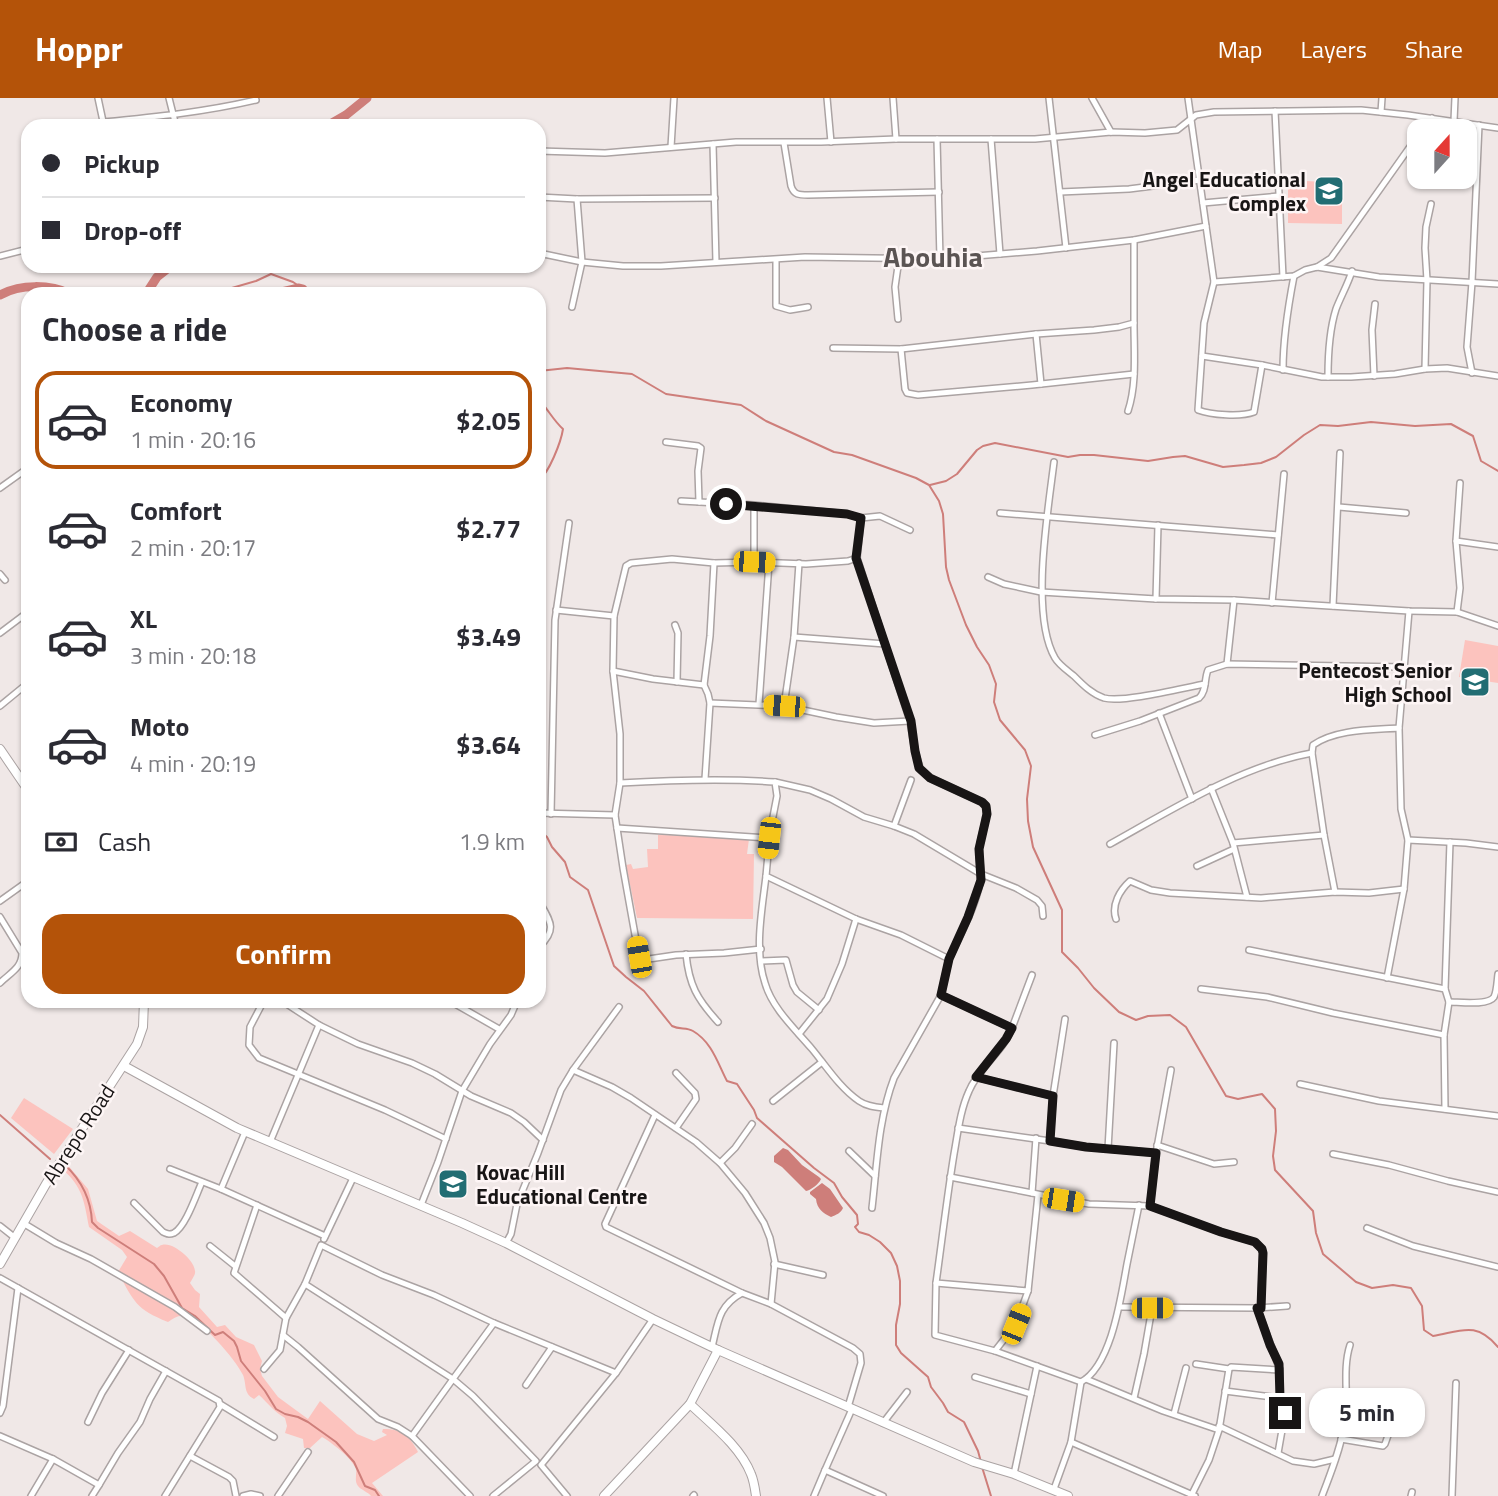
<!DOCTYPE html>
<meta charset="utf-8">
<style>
:root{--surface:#fff;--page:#f2f2f3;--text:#2b2b33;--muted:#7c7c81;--line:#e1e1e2;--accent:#b45309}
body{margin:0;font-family:"Titillium Web",sans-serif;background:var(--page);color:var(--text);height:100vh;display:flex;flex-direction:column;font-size:26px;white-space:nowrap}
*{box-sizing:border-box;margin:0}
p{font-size:23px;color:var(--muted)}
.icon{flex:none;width:38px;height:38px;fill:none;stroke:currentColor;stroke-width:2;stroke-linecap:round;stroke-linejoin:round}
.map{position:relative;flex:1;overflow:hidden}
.side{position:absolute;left:21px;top:189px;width:525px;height:721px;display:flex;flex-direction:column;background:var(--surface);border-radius:21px;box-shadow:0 2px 5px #0004}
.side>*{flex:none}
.banner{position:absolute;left:21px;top:21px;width:525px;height:154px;border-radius:21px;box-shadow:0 2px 5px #0004;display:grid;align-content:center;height:154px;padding:0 21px;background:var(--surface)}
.needle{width:46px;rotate:21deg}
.tools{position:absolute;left:1407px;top:21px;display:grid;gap:14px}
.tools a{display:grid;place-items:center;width:70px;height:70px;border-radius:14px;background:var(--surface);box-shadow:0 2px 5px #0004;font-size:35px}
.end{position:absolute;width:32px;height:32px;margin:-16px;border:9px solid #181515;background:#fff;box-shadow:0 0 0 4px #fff}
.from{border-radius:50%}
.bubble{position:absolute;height:49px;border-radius:21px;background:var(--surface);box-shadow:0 2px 5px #0004;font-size:23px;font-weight:700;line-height:49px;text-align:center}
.car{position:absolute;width:21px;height:42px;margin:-21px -10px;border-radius:9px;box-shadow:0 0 5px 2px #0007;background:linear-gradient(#f5c518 24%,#345 0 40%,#f5c518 0 76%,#345 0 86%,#f5c518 0)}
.banner b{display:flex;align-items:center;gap:24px;height:66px;font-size:26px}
.banner b+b{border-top:2px solid var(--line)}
.banner i{width:18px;height:18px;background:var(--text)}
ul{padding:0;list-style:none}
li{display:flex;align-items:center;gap:21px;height:98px;margin:0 14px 10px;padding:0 7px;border:4px solid transparent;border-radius:21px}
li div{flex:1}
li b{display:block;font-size:26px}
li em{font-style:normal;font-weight:700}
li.on{border-color:var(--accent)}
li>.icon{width:63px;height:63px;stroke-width:1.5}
h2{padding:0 21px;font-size:32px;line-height:84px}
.pay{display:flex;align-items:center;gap:18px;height:77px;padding:0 21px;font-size:26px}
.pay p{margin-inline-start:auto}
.cta{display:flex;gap:14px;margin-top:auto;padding:14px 21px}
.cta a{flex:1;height:80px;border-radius:21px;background:var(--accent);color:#fff;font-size:28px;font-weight:700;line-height:80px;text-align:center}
header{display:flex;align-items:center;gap:42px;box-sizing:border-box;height:98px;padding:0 35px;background:var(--accent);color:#fff}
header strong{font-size:33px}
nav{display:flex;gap:38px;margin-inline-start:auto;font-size:24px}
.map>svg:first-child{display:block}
.green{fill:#fcc3be}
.water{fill:#ce7e7a}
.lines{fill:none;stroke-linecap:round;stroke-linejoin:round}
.stream{stroke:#ce7e7a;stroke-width:2}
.river{stroke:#ce7e7a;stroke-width:9}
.street-casing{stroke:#aba3a3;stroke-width:8}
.secondary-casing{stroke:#aba3a3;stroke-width:10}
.street{stroke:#fff;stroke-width:5}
.secondary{stroke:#fff;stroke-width:8}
.route{stroke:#181515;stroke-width:9}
.labels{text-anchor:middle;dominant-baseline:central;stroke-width:5;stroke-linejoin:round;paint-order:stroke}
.poi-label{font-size:21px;font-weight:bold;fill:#181515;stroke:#fdf5f5;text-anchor:end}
.street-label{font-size:21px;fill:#181515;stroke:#fdf5f5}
.district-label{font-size:28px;font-weight:bold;fill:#5b5453;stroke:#fdf5f5}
</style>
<header>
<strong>Hoppr</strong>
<nav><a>Map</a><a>Layers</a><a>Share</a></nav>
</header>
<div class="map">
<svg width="1498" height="1398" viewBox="0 0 1498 1398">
<rect width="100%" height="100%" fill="#f0e8e7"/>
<!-- green -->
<g class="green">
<polygon points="1288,82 1342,85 1342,126 1288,125"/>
<polygon points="1465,542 1498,548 1498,585 1459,579"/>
<polygon points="658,737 717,738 749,741 747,756 754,756 753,821 637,820 626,767 631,766 633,771 648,769 647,751 658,751"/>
<polygon points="24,1000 73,1031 54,1056 11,1020"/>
<path d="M66,1065L88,1091L97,1123L119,1138L130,1133L157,1150C159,1149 160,1147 162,1147C173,1143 197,1164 195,1175C195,1177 191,1183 190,1185L195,1192L200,1196L199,1209L217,1229L225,1227L236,1239L254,1247L262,1263L260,1271L262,1278L278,1299L308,1321L320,1303L357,1336L374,1343L387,1337L382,1334L383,1331C402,1331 410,1338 418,1354L372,1385L383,1398H371C368,1394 361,1392 358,1388C354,1383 357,1376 356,1371C352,1360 331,1344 322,1339L310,1350H304L303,1341L285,1335L287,1328L285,1320C274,1314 268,1305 259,1297L254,1301C243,1295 247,1287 243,1277C236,1262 199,1219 184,1218C178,1217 173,1221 168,1224C136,1211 134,1204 118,1174L127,1159L122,1152L89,1129C84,1103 83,1089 62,1071Z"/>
</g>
<!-- water -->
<g class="water">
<path d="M783,1050L788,1052L802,1067L819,1079L821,1081C819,1086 811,1092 806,1093L782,1069L774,1064V1058Z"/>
<path d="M822,1085L830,1091L843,1110C841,1115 836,1117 831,1119C823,1115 817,1111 816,1101L810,1096V1094Z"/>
</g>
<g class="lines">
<!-- stream -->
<g class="stream">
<polyline points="173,196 185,193 194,195 218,194 256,183 271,176 293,184 303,191 337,196"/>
<path d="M539,273L567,270L632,276L666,296L741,307L766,323L834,354L852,357L916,380L929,387L939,403L943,416L946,469L949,482L966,527L977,549L989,567L996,586L994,604L1000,622L1025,652L1031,668L1027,701L1028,723L1033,749L1062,812V854L1078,870L1094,890L1119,914L1136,922L1148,918L1170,917L1186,929L1226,998L1238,1001L1262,996L1275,1011L1276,1033L1273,1058L1275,1072L1313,1113L1316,1135L1323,1156L1356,1184L1372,1190L1393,1187L1411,1190L1422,1208L1424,1232L1433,1238C1462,1233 1476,1223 1498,1249"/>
<path d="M539,302C548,311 553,322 563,331C561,344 549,375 539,382"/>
<polyline points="930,387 946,383 957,376 977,352 983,348 995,345 1068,359 1080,357 1094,357 1148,363 1173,359 1185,358 1223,369 1244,367 1261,365 1276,359 1304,337 1320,327 1338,328 1371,324 1415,328 1451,326 1473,338 1481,363 1498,373"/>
<polyline points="539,649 539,655"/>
<path d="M539,732L547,739L552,749L565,764L570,779L588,792L614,868L626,879L644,893L672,928C680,932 686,929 693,933C712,944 718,966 727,983L737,986L754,1012L757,1020L814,1070L834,1085L842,1099L857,1117L858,1126L855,1129L859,1134L869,1137L880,1144L891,1155L897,1168L900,1183V1206L896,1227V1247L901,1255L928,1279L931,1289L943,1305L948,1314L964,1324L978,1353L981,1364"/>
<polyline points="0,1017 50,1061"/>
<path d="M65,1067C82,1083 91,1101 92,1124L98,1130L154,1166L164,1178L182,1210L195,1218L215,1237L223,1234L234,1243L237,1249L241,1263L265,1293L276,1311L285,1316L298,1319L308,1324L336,1344L354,1364L365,1388L375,1392L379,1398"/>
<polyline points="982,1369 991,1398"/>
</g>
<!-- river -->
<g class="river">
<polyline points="327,28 346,17 367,0"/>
<polyline points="146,196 157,179 171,168"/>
<polyline points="273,196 299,190 303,191"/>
<path d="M0,197C20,186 50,186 70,196"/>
</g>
<!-- street casing -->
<g class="street-casing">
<g id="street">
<polyline points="98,0 104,28"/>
<polyline points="169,0 176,28"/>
<polyline points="827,0 831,44"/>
<polyline points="893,0 896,41"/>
<polyline points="1049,0 1066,150"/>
<polyline points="1092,0 1111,34"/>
<polyline points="1275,13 1283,179"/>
<polyline points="1381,14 1382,0"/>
<polyline points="1454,23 1455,0"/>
<path d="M103,24C155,19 205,14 256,2"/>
<polyline points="1421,33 1432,20"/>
<polyline points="937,41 940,161"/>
<polyline points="991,41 1000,156"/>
<path d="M784,45L791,88C794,97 799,97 808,97L939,94"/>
<polyline points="713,46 716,164"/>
<polyline points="671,49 674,0"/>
<polyline points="539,53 605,55 736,44 821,44 896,41 1035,41 1111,34 1145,35 1177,32 1196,17 1214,14 1361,12 1408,17 1498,30"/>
<polyline points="1060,94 1129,91 1200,82"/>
<polyline points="539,99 577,101 715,100"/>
<polyline points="1203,105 1279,98"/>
<path d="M1206,128L1214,184L1204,225L1198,312C1211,317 1241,319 1254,314L1262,267"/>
<polyline points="539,155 582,164 623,168 661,168 805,159 940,161 1037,153 1134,142 1206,128 1188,0"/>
<polyline points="0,158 28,151"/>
<polyline points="776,162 776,208 790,212 808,209"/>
<polyline points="1317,169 1331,160 1419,36"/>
<polyline points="1214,184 1294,178 1305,172 1317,169 1379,179 1498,186"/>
<polyline points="572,209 582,164 577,101"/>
<polyline points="898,221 895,189 899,161"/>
<polyline points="1036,236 1041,286"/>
<polyline points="833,250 901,251 1036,236 1094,232 1119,229 1134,225 1134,142"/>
<polyline points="901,251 905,291 907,295 918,297 1032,287 1134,276"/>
<polyline points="1202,258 1262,267 1322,279 1351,279 1395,276 1425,271 1447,270 1498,278"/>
<polyline points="1425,271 1427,182 1425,150 1426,129 1431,106"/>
<path d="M1283,272C1283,240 1288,209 1294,178"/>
<polyline points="1472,275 1467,249 1472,184 1479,27"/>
<polyline points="1374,278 1372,232 1375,206"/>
<path d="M1328,279C1328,255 1329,233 1336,211C1341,198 1348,186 1352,173"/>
<path d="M1128,313C1137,286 1134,254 1134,225"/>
<polyline points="666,344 698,348 701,350 698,373 699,404"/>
<path d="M1054,364C1048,413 1030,517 1055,560C1059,567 1068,573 1074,578C1083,587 1092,596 1104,600C1123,605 1183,590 1205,586"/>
<polyline points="0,390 28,370"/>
<polyline points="681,403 754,407 847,416 861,420 880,418 910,432"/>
<polyline points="754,407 754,464"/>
<polyline points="1339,409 1406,415"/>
<polyline points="1000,415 1278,437"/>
<polyline points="1456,443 1498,449"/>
<path d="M857,460L910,623L915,653L920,670L930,680L982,704L986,708C988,721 982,733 980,746C977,759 983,772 980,784C975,811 960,836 949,861"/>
<polyline points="0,476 5,482"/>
<polyline points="988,479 1004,486 1041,494 1156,501 1234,502 1409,513 1457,514 1498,528"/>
<polyline points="1156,501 1158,427"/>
<polyline points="1272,505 1284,376"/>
<polyline points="1333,508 1340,355"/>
<polyline points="556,512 614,518"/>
<polyline points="1457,514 1460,490 1456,443 1460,385"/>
<polyline points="675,527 678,535 677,584"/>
<polyline points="0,535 28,514"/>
<polyline points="794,539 885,546"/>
<polyline points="1227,566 1234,502"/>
<polyline points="613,573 653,581 704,587"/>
<polyline points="710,605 784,608 836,619 874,625 910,623"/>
<polyline points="759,606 769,465"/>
<polyline points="0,608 28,585"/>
<polyline points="784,608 794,539 799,465"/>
<polyline points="1159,615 1192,701"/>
<path d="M1095,637L1140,623L1199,600C1207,593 1204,581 1208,572L1227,566L1404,569"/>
<polyline points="705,681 710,605 708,596 704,587 710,538 714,465"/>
<polyline points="775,684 810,692 831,701 864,719 894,728 914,736 981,776 1016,790 1037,802 1042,808 1043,818"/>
<path d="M620,685C672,682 723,680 775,684L777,698L770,734L766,778L856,821L901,837L949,861L941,897L894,980C878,1022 877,1067 872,1110"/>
<polyline points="1211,690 1233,745 1247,799"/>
<polyline points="539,715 615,717 620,685 620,636 613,573 614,518 626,468 631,465 672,461 714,465 754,464 806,466 848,463 857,460 861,420"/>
<polyline points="551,716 555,522 569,425"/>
<polyline points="615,717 623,770 639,859 642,862 676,857 724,855 761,851"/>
<polyline points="894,728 911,682"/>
<polyline points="617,730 769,740"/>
<polyline points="1408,742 1466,745 1498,749"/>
<polyline points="1233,745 1324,737"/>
<path d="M1110,746C1173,711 1241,668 1312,655"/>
<polyline points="1197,768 1234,751"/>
<path d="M766,778C762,812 754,852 765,885C772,910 795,931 812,951C826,968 840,990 859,1003C866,1008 875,1009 884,1010"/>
<path d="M1335,794L1324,737L1312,655L1313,647C1336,631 1372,632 1399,630"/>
<polyline points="0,803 28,783"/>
<path d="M539,803C550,823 558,831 539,849"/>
<path d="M0,819L22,855C22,870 10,875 0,885"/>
<path d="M1116,821C1111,807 1120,792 1130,783L1151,792L1170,795L1261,800L1335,794L1369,795L1404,791"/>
<polyline points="1249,852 1445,891 1449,904 1444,937 1445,1011"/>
<path d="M686,856C689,887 697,901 718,924"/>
<polyline points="761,863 786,862 793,887 797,894 819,912"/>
<polyline points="1387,880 1404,791 1408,742 1401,711 1399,630 1409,513"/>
<polyline points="1201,891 1267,899 1333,915 1444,937"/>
<polyline points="1445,891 1450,744"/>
<path d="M941,897L1012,930C1003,954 979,969 969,993C960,1013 958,1034 954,1056C947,1099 942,1142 936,1185L1028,1193L1038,1097"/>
<polyline points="262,903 261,908 250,929 249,947 259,960 385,1012 446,1041"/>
<polyline points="282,903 319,927 358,946 412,965 435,976 471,998 511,1015 524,1024 543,1042"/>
<polyline points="450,903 499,931"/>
<path d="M1449,904C1459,904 1488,908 1494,899C1497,893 1497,883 1498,876"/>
<polyline points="1012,930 1032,877"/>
<polyline points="799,936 827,901 842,866 856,821"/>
<polyline points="573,972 619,909"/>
<polyline points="976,979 1053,998"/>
<polyline points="1300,986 1379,1003 1498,1018"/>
<polyline points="773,1003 822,964"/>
<polyline points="655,1017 605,1126 606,1129 742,1195"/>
<polyline points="676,1030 696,1001 695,995 676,975"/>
<polyline points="958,1030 1050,1043 1053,998 1065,921"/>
<polyline points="245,1034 221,1091 325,1138"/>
<polyline points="270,1044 319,927"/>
<polyline points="1157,1047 1214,1066 1234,1064"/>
<polyline points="1108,1051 1114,945"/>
<polyline points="849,1053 875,1078"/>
<polyline points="1156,1055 1171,972"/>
<polyline points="1333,1056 1389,1067 1448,1083 1498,1094"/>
<polyline points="720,1065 735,1050 752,1026"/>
<polyline points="170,1071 221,1091"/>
<polyline points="950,1079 1032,1095 1036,1040"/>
<polyline points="1032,1095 1089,1106 1150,1108 1156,1055 1086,1049 1050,1043"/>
<path d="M134,1105L163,1134C168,1136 169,1137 174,1135C186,1128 196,1097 202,1084"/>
<polyline points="257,1107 234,1175 286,1220"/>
<polyline points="421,1107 438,1064 462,993 490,946 511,917 517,903"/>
<polyline points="1150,1108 1221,1134 1255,1144 1262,1151 1263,1155 1261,1210"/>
<polyline points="23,1125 56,1145 91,1161 175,1209 207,1233"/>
<polyline points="0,1128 14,1139"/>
<polyline points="1367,1130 1413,1148 1498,1169"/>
<polyline points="324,1141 353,1080"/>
<path d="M506,1145L511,1136L517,1106L538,1055L561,992L573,972L612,989L631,1000L696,1044L720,1065L745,1095L764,1125L770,1140L775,1164L771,1206L742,1195C718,1208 718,1225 712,1249"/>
<polyline points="210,1148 235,1168"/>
<polyline points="774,1166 823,1177"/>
<polyline points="0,1180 219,1303 220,1309 165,1398"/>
<polyline points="936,1185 935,1237 995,1253 1016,1226 1028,1193"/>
<polyline points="771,1206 853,1250 860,1256 861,1265 848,1309"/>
<polyline points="1120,1209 1257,1210 1287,1208"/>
<polyline points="283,1237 298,1249 378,1321 398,1329 412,1338 470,1398"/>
<path d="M995,1253L1081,1284C1112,1267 1121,1198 1127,1166C1131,1146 1135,1127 1139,1107"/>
<polyline points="1196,1266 1229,1271"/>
<polyline points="264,1271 280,1252 286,1220 305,1186"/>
<polyline points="975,1279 1031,1296"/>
<polyline points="1086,1281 1163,1313 1219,1332"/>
<polyline points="526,1287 552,1249"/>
<polyline points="1225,1293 1280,1300"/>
<polyline points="1134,1300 1144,1256 1152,1210"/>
<polyline points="220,1306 274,1339"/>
<polyline points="1346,1314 1378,1315"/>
<polyline points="0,1315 3,1308 18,1190"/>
<polyline points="1174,1316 1186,1270"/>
<polyline points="88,1324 102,1295 129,1252"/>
<polyline points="883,1325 907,1294"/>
<polyline points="1219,1328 1293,1363 1314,1366 1335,1361"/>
<polyline points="0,1338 53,1361 99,1387 118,1355 140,1324 150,1301 166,1273"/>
<polyline points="412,1338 453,1281 305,1186 321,1147 382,1177 434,1197 494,1225"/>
<polyline points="1341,1341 1383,1348 1385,1346 1391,1329"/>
<polyline points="1071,1344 1195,1398"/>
<polyline points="1278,1355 1285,1315 1280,1300 1280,1272"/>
<polyline points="190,1358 229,1379 233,1383 236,1398"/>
<polyline points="825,1372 852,1311"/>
<polyline points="1014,1376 1037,1268"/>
<polyline points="1054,1391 1071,1344 1081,1284"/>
<polyline points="31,1398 53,1361"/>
<polyline points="92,1398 99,1387"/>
<polyline points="243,1398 251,1396 260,1398"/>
<polyline points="278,1398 308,1354"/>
<polyline points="493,1398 536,1363 473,1298 453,1281 494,1225 616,1275"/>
<polyline points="567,1398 541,1367 616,1275 653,1221"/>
<polyline points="693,1398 694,1397"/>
<polyline points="814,1398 825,1372 883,1398"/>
<polyline points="1191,1398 1209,1362 1219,1332 1229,1271 1231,1269 1280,1272 1257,1210"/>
<path d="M1322,1398C1331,1375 1341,1349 1345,1324C1349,1299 1342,1272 1350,1247"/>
<polyline points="1411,1398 1412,1394"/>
<polyline points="1452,1398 1456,1285"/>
</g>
</g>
<!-- secondary casing -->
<g class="secondary-casing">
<g id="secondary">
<polyline points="0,651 28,692"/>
<polyline points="124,968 237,1030 462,1125 506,1145 653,1221 718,1252 974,1364 1014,1376 1068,1398"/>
<polyline points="0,1166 46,1086 137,946 143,929 144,903"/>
<path d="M690,1306C711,1326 740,1348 751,1376C754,1383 755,1391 756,1398"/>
<polyline points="604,1398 690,1306 718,1252"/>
</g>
</g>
<!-- street -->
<use href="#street" class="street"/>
<!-- secondary -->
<use href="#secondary" class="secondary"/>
</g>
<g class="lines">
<!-- route -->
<polyline class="route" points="726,406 847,416 861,420 856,460 911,623 915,653 919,670 930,680 982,704 986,708 987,716 979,751 981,782 968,819 949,861 941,897 1012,930 1006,941 976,979 1053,998 1050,1043 1086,1049 1156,1055 1150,1108 1221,1134 1255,1144 1262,1151 1263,1155 1261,1210 1257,1210 1270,1247 1279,1266 1280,1300 1285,1315"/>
</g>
<!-- icons -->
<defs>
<g id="school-square" transform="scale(1.575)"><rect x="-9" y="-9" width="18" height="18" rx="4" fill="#226d73" stroke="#fdf5f5"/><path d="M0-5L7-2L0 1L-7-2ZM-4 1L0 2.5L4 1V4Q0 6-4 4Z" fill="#fff"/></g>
</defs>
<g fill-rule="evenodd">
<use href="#school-square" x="1329" y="93"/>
<use href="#school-square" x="1475" y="584"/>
<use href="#school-square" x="453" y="1086"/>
</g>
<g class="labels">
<!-- poi labels -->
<g class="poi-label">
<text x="1306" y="81">Angel Educational<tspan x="1306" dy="24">Complex</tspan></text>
<text x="1452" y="572">Pentecost Senior<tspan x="1452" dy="24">High School</tspan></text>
<text x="476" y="1074" text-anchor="start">Kovac Hill<tspan x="476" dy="24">Educational Centre</tspan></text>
</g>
<!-- street labels -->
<g class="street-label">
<text transform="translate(78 1036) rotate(-57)">Abrepo Road</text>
</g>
<!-- district labels -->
<g class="district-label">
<text x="933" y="158">Abouhia</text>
</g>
</g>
</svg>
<div class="tools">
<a><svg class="needle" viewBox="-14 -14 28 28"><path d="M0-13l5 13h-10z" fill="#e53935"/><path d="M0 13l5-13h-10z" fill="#7c7c81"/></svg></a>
</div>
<i class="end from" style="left:726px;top:406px"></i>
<i class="end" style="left:1285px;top:1315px"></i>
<div class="bubble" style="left:1309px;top:1290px;width:116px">5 min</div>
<i class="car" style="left:754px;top:464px;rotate:92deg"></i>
<i class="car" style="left:784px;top:608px;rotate:274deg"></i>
<i class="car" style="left:769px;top:740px;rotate:186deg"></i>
<i class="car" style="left:639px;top:859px;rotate:350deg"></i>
<i class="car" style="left:1063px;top:1102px;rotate:99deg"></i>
<i class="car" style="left:1152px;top:1210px;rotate:90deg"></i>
<i class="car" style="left:1016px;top:1226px;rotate:22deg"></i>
<div class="banner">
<b><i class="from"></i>Pickup</b>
<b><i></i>Drop-off</b>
</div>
<section class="side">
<h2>Choose a ride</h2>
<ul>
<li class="on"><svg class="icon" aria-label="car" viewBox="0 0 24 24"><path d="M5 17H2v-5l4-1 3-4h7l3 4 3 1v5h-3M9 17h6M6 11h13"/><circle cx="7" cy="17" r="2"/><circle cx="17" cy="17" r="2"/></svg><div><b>Economy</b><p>1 min · 20:16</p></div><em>$2.05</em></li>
<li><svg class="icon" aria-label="car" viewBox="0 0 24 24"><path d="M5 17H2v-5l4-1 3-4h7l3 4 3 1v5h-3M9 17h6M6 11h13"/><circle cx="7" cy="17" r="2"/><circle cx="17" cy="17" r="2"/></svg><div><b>Comfort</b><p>2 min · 20:17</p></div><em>$2.77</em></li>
<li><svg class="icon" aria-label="car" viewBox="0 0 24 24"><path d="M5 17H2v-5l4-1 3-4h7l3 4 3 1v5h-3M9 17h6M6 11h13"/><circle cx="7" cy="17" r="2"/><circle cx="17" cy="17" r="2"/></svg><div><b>XL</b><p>3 min · 20:18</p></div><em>$3.49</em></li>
<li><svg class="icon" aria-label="car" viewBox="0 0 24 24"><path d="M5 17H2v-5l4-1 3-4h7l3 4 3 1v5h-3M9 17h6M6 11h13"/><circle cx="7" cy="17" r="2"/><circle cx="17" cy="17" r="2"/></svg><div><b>Moto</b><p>4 min · 20:19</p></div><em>$3.64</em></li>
</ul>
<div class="pay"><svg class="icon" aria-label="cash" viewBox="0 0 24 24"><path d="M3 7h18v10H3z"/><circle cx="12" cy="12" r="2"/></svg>Cash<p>1.9 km</p></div>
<div class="cta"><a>Confirm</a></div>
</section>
</div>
